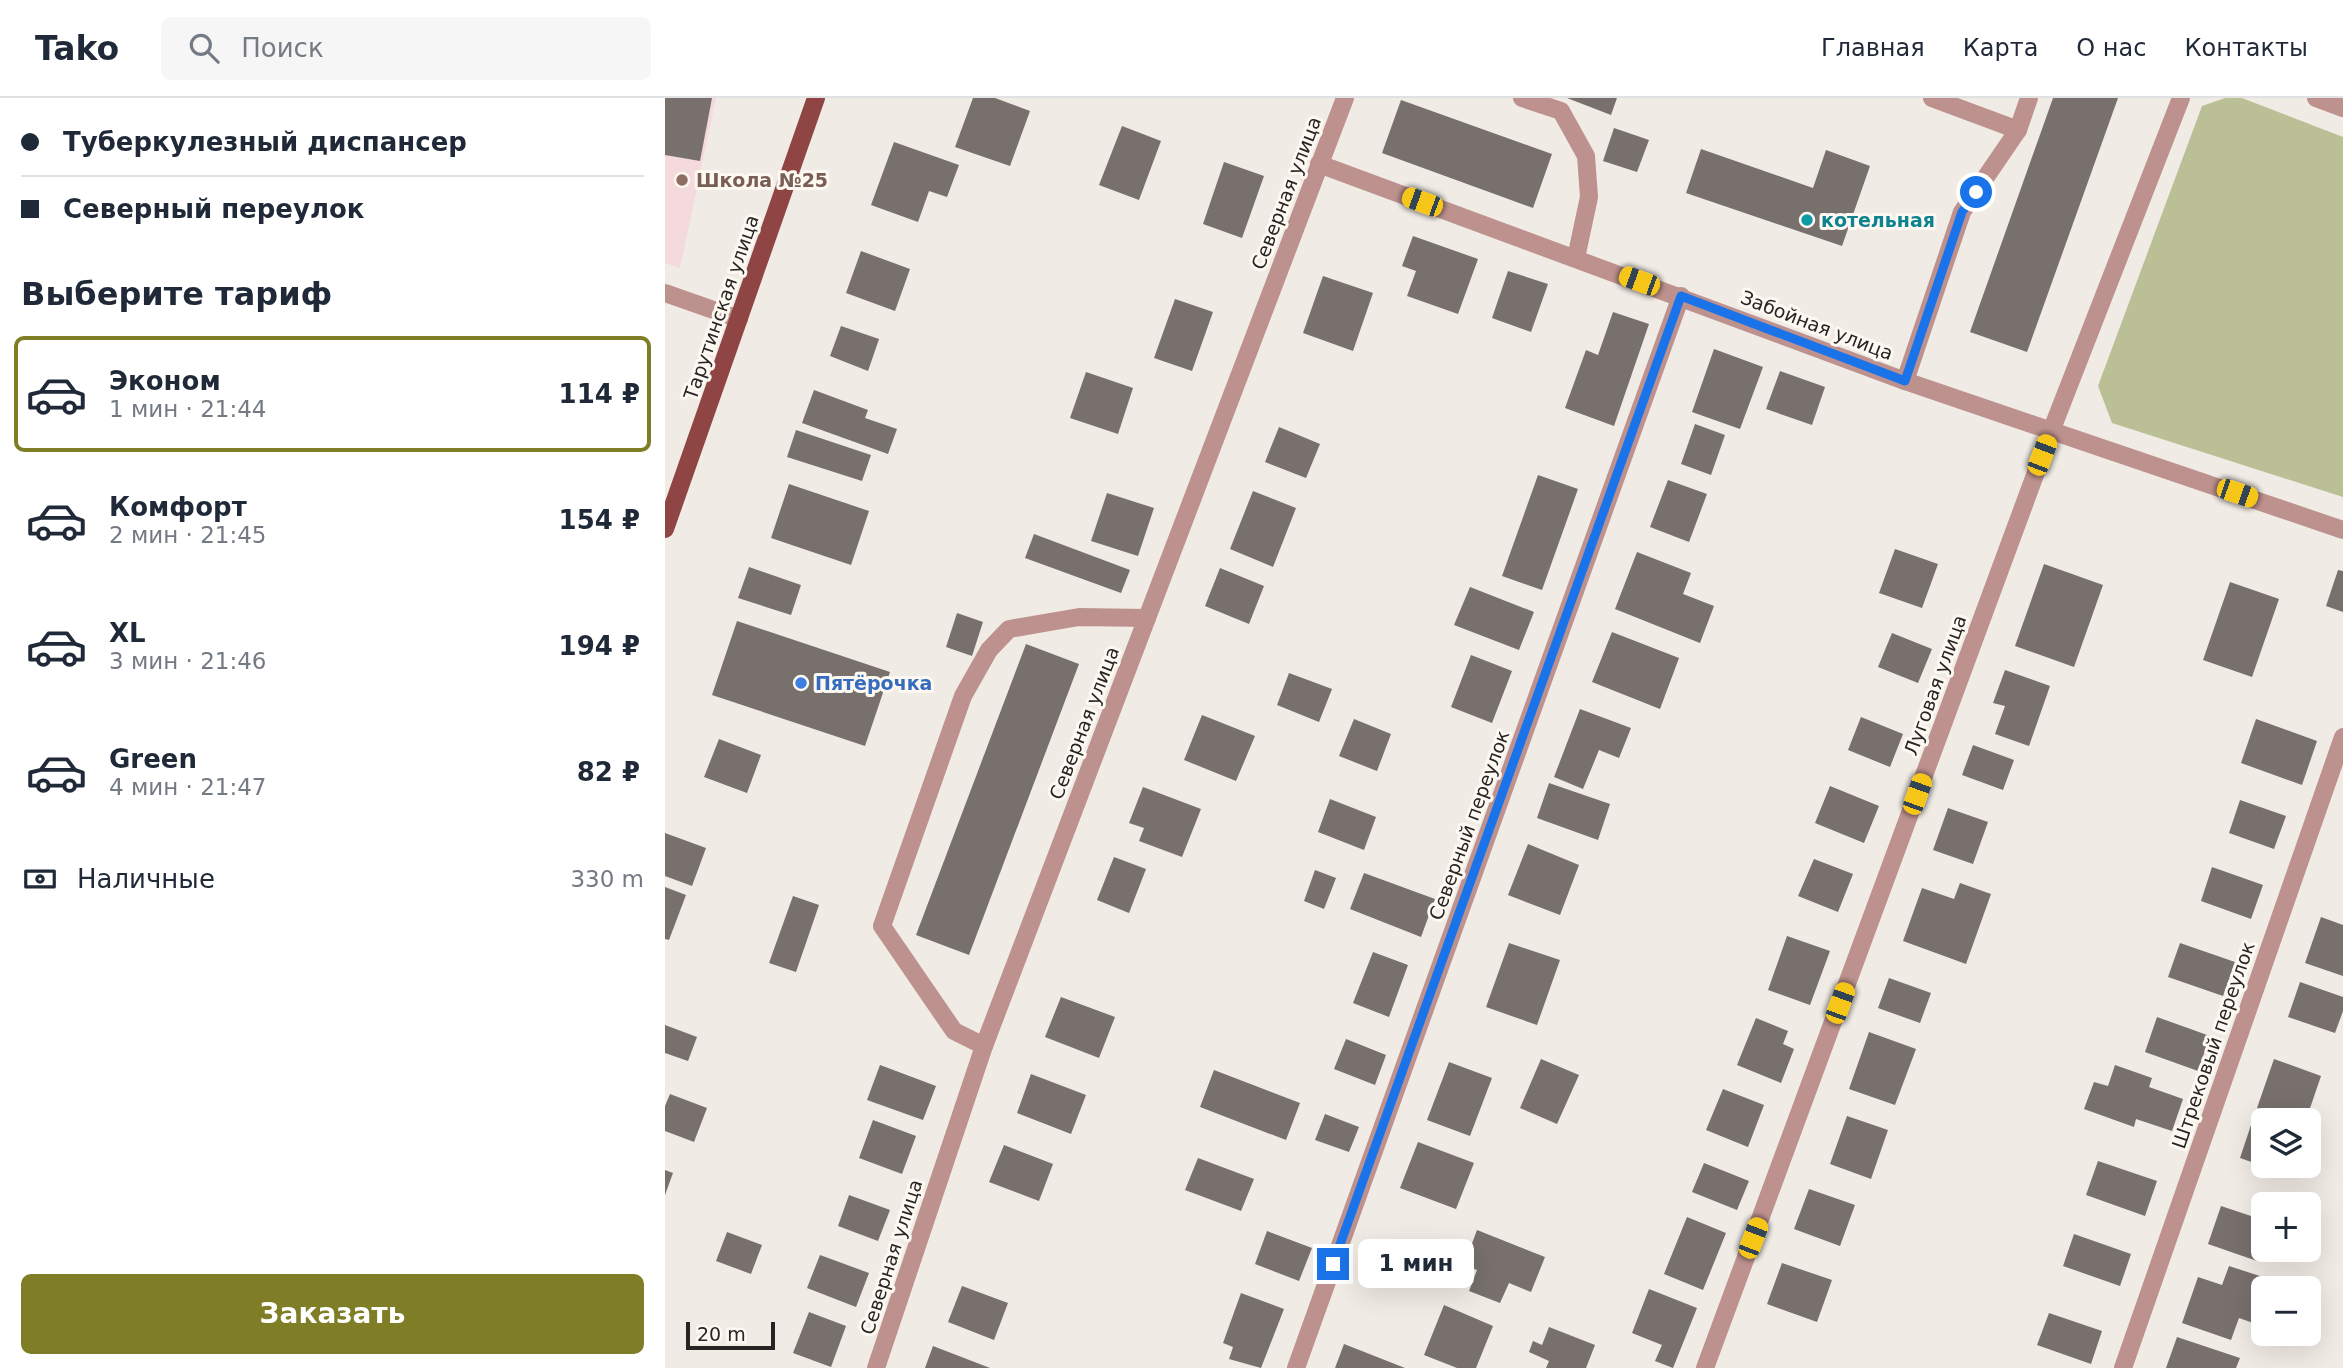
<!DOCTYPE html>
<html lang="ru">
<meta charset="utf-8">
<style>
:root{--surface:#fff;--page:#f6f6f7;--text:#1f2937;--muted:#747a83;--line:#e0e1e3;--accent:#7f7e26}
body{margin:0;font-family:"DejaVu Sans",sans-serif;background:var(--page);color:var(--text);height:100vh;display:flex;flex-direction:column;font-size:26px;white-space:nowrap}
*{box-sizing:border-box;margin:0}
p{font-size:23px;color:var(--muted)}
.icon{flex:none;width:38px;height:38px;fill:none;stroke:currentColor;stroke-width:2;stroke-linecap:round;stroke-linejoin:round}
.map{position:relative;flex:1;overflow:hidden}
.details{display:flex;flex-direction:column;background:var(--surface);width:665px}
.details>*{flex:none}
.banner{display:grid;align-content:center;height:154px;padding:0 21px;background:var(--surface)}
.tools{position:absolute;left:1586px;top:1010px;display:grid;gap:14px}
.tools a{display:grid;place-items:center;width:70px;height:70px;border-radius:10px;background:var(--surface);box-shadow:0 7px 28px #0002;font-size:35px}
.scale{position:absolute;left:21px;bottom:18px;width:89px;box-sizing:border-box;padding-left:7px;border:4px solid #272523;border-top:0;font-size:19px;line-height:24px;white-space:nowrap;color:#272523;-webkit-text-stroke:5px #fdf8f1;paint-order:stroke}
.end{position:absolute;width:32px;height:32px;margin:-16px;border:9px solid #1a73e8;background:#fff;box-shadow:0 0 0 4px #fff}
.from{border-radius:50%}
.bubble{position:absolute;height:49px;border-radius:10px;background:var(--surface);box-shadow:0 7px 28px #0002;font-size:23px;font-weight:700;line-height:49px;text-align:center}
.car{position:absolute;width:21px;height:42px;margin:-21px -10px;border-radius:9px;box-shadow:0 0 5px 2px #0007;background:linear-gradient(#f5c518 24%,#345 0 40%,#f5c518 0 76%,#345 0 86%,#f5c518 0)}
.banner b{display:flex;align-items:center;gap:24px;height:66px;font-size:26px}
.banner b+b{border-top:2px solid var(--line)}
.banner i{width:18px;height:18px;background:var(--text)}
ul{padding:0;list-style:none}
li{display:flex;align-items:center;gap:21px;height:116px;margin:0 14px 10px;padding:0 7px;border:4px solid transparent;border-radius:10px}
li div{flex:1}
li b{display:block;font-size:26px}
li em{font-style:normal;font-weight:700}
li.current{border-color:var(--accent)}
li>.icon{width:63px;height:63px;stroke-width:1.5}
h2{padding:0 21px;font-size:32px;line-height:84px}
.pay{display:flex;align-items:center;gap:18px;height:77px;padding:0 21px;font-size:26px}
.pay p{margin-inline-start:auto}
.button{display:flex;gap:14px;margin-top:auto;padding:14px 21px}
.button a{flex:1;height:80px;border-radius:10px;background:var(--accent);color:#fff;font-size:28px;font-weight:700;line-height:80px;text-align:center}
header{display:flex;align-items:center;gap:42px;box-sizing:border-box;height:98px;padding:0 35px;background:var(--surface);border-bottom:2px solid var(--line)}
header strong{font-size:33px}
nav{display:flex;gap:38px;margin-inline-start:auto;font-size:24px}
.search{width:490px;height:63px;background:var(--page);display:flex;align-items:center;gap:18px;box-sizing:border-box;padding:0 24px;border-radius:10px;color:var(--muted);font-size:26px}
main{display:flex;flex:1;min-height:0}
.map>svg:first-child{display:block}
.education{fill:#f5dadd}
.forest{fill:#bbbf95}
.building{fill:#77706d}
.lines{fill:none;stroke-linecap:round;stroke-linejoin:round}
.minor{stroke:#bd918e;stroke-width:18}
.major{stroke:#8e4543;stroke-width:18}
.route{stroke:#1a73e8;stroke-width:9}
.education-dot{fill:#8d6e63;stroke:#fdf8f1;stroke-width:2.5}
.culture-dot{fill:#0f9aa8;stroke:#fdf8f1;stroke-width:2.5}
.shop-dot{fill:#3f7fe0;stroke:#fdf8f1;stroke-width:2.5}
.labels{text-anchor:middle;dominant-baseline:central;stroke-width:6;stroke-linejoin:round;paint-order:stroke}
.education-label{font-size:19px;font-weight:bold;fill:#785e54;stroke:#fdf8f1;text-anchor:start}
.street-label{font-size:19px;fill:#272523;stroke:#fdf8f1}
.culture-label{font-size:19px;font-weight:bold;fill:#0d838f;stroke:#fdf8f1;text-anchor:start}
.shop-label{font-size:19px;font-weight:bold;fill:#366cbe;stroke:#fdf8f1;text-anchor:start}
</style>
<header>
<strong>Tako</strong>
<div class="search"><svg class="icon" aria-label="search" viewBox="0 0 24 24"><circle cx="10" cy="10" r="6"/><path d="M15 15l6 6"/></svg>Поиск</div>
<nav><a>Главная</a><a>Карта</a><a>О нас</a><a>Контакты</a></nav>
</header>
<main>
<section class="details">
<div class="banner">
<b><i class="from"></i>Туберкулезный диспансер</b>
<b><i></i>Северный переулок</b>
</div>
<h2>Выберите тариф</h2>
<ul>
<li class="current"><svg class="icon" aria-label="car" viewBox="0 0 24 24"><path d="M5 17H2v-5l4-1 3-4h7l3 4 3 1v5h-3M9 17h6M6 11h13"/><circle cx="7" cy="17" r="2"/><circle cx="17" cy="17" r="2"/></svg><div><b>Эконом</b><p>1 мин · 21:44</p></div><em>114 ₽</em></li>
<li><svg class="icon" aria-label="car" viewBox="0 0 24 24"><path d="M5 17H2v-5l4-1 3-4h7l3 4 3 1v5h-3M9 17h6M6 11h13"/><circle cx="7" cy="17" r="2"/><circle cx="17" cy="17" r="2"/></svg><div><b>Комфорт</b><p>2 мин · 21:45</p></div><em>154 ₽</em></li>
<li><svg class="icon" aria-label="car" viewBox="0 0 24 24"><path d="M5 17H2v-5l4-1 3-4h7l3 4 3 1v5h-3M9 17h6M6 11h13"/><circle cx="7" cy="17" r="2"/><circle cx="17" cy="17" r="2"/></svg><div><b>XL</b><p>3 мин · 21:46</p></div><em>194 ₽</em></li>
<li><svg class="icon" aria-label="car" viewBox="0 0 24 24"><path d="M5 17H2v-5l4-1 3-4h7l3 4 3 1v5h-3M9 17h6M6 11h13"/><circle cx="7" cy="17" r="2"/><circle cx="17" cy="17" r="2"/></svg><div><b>Green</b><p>4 мин · 21:47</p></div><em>82 ₽</em></li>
</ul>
<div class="pay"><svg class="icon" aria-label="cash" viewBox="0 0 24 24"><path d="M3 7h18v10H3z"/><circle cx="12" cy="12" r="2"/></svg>Наличные<p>330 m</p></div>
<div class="button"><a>Заказать</a></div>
</section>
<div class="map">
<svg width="1678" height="1270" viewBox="0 0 1678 1270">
<rect width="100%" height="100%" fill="#f0ebe4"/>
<!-- education -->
<polygon class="education" points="0,0 51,0 15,170 0,165"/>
<!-- forest -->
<polygon class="forest" points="1560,0 1577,0 1678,39 1678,399 1447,325 1433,288 1537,8"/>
<!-- building -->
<g class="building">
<polygon points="0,0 47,0 35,63 0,57"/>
<polygon points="308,0 330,0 365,13 345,68 290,49"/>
<polygon points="902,0 952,0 946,17"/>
<polygon points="1388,0 1453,0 1362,254 1305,234"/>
<polygon points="736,2 887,56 868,110 717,55"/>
<polygon points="457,28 496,43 474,102 434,87"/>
<polygon points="949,30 984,42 972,74 938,63"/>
<polygon points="229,44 294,67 282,99 264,93 253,124 206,107"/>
<polygon points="1036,51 1148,90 1161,52 1205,68 1177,148 1021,95"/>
<polygon points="559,64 599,78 577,140 538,126"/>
<polygon points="748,138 813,161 793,216 742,198 751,173 737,168"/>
<polygon points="196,153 245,171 230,213 181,195"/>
<polygon points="843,173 883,186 866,234 827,220"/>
<polygon points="658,178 708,195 688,253 638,235"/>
<polygon points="510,201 548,214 527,273 489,260"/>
<polygon points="948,214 984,226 949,328 900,310 921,252 933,257"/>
<polygon points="176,228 214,241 203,273 165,258"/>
<polygon points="1049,251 1098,269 1075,331 1027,314"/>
<polygon points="1115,273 1160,289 1147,327 1101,311"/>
<polygon points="421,274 468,290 453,336 405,320"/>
<polygon points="149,292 203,312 200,320 232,331 223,356 137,325"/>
<polygon points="1030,326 1060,337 1046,377 1016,366"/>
<polygon points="614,329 655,346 641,380 600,364"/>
<polygon points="131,332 206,357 197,383 122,359"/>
<polygon points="873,377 913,391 877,492 837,478"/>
<polygon points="1003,382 1042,396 1024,444 985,429"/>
<polygon points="124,386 204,413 186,467 106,440"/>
<polygon points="588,393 631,410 608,469 565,451"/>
<polygon points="442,395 489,410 473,458 426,443"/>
<polygon points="369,436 465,472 456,495 360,460"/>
<polygon points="1230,451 1273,466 1257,510 1214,495"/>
<polygon points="972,454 1026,475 1018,496 1049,508 1035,545 950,511"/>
<polygon points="1379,466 1438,487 1409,569 1350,548"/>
<polygon points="84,469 136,487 126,517 73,500"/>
<polygon points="555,470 599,488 584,526 540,508"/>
<polygon points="1673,472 1678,473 1678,514 1661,508"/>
<polygon points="1565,484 1614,501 1587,579 1538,562"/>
<polygon points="805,489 869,514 854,552 789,527"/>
<polygon points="292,515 318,524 307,558 281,549"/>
<polygon points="72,523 225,574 200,648 47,597"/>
<polygon points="947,534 1014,560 995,611 927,584"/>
<polygon points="1227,535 1267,551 1253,585 1213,569"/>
<polygon points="361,546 414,566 304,857 251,837"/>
<polygon points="806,557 847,573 827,625 786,609"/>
<polygon points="1340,572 1385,588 1364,648 1330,636 1340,608 1328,605"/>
<polygon points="624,575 667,591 654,624 612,607"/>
<polygon points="915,611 966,630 954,660 934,652 918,691 889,679"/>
<polygon points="537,617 590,638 571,683 519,662"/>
<polygon points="1196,619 1238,636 1225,669 1183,652"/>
<polygon points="689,621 726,636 712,673 674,658"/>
<polygon points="1591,621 1652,643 1637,687 1576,665"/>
<polygon points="54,641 96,657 82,695 39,679"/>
<polygon points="1308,647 1349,662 1338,692 1297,677"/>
<polygon points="884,685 945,706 933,742 872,720"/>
<polygon points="1165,688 1214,708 1199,745 1150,725"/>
<polygon points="478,689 536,711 517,759 474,743 479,730 464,725"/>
<polygon points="665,701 711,719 699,752 653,734"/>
<polygon points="1575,702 1621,718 1609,751 1564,735"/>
<polygon points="1283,710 1323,724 1308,766 1268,752"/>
<polygon points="0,735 41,750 27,788 0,778"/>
<polygon points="863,746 914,767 895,817 843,797"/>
<polygon points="449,759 481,771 464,815 432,802"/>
<polygon points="1149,761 1188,776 1173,814 1133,798"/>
<polygon points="1547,769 1598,787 1586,821 1536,803"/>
<polygon points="650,772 671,780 659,811 639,803"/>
<polygon points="699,775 770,801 756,839 685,811"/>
<polygon points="1295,785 1326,796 1301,866 1238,843 1257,790 1289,801"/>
<polygon points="0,789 21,797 4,842 0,841"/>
<polygon points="128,798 154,807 131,874 104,865"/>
<polygon points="1656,819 1678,827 1678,878 1640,865"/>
<polygon points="1122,838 1165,853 1145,907 1103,892"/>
<polygon points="844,845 895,862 872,927 821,909"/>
<polygon points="1515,845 1570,864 1558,898 1503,879"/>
<polygon points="708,854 743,867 724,919 688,905"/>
<polygon points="1224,880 1266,895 1255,925 1213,910"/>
<polygon points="1635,884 1678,899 1678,913 1670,935 1623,919"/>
<polygon points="396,899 450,919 434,960 380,939"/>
<polygon points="1492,919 1545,938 1533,973 1480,954"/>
<polygon points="1091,920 1123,933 1118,946 1129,951 1116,985 1072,967"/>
<polygon points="0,927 32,939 23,963 0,955"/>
<polygon points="1204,934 1251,951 1230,1007 1184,991"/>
<polygon points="681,941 721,957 710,987 669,971"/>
<polygon points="876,961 914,977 892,1026 855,1010"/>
<polygon points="1609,961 1656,978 1641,1022 1627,1022 1592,1010"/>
<polygon points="784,964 827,980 805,1038 762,1022"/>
<polygon points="215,967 271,988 258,1022 202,1002"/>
<polygon points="1450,967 1487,980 1484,989 1518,1001 1507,1033 1471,1021 1469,1029 1419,1011 1429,984 1443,988"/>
<polygon points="549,972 635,1005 621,1042 535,1009"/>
<polygon points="366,976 421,997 406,1036 352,1015"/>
<polygon points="1058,991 1099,1007 1083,1049 1041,1032"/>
<polygon points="5,996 42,1010 29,1044 0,1033 0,1008"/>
<polygon points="660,1016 694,1029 684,1054 650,1042"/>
<polygon points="1182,1018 1223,1032 1206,1081 1165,1066"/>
<polygon points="208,1022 251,1038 237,1076 194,1060"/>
<polygon points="1587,1024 1598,1028 1598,1068 1575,1060"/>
<polygon points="753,1044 809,1065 791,1111 735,1090"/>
<polygon points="339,1047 388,1066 374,1103 324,1084"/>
<polygon points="533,1060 589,1081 576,1113 520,1092"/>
<polygon points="1433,1063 1492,1083 1480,1118 1421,1097"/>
<polygon points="1039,1065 1084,1083 1072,1112 1027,1094"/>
<polygon points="1598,1068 1623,1068 1620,1075"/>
<polygon points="0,1072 8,1075 0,1097"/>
<polygon points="1144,1091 1190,1107 1175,1148 1129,1131"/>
<polygon points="184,1097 225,1112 213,1143 173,1128"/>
<polygon points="1556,1108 1598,1122 1598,1146 1592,1163 1543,1146"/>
<polygon points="1022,1119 1061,1135 1038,1192 999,1176"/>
<polygon points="812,1132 880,1159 866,1194 844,1185 835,1205 804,1193 812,1172 799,1167"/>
<polygon points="602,1133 647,1150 634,1183 590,1166"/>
<polygon points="62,1134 97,1147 86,1176 51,1163"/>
<polygon points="1409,1136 1466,1156 1455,1188 1398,1168"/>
<polygon points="155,1157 204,1175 191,1209 142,1190"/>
<polygon points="1117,1165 1167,1182 1152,1224 1102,1206"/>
<polygon points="1564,1168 1607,1182 1604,1190 1598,1190 1598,1208 1591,1226 1574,1220 1566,1242 1517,1225 1533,1179 1557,1187"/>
<polygon points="297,1188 343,1205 329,1242 283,1224"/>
<polygon points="984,1191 1032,1210 1008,1270 990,1263 997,1247 967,1235"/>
<polygon points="576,1195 619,1211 596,1270 564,1261 568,1249 558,1245"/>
<polygon points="779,1207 828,1228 811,1270 792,1270 759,1257"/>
<polygon points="144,1214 181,1228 166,1269 128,1255"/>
<polygon points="1384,1215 1437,1233 1426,1266 1372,1247"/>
<polygon points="884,1229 930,1247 921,1270 881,1270 884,1263 864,1254 868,1243 877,1247"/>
<polygon points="1512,1239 1575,1260 1571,1270 1501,1270"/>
<polygon points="679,1246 740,1270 670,1270"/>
<polygon points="268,1248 325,1270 260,1270"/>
</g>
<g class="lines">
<!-- minor -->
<g class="minor">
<polyline points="857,0 896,13 921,58 924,99 911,160"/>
<polyline points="1267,0 1353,32"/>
<polyline points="1651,0 1678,10"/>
<polyline points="654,66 1240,283 1678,432"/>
<polyline points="0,195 74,221"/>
<polyline points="1240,283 1297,114 1353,32 1364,0"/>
<polyline points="319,948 289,933 217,828 298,598 324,552 344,531 414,519 482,520"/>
<polyline points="211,1270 319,948 680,0"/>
<polyline points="631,1270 1016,198"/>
<polyline points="1040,1270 1387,331 1516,0"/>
<polyline points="1458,1270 1678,639"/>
</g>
<!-- major -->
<polyline class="major" points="0,431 151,0"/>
</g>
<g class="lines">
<!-- route -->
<polyline class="route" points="668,1166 1016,198 1240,283 1297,114 1311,94"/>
</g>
<!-- markers -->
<circle class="education-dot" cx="17" cy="82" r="7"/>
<circle class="culture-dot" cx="1142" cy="122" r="7"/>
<circle class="shop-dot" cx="136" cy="585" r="7"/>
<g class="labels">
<!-- education labels -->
<g class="education-label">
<text x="31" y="82">Школа №25</text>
</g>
<!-- street labels -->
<g class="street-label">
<text transform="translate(621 95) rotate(-69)">Северная улица</text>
<text transform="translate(56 209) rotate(-71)">Тарутинская улица</text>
<text transform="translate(1152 227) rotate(21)">Забойная улица</text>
<text transform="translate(1270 587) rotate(-70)">Луговая улица</text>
<text transform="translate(419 625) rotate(-69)">Северная улица</text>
<text transform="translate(804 727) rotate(-70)">Северный переулок</text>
<text transform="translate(1548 947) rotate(-71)">Штрековый переулок</text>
<text transform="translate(226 1159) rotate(-72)">Северная улица</text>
</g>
<!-- culture labels -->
<g class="culture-label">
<text x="1156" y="122">котельная</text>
</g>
<!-- shop labels -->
<g class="shop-label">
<text x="150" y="585">Пятёрочка</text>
</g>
</g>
</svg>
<div class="tools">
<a><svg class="icon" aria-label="layers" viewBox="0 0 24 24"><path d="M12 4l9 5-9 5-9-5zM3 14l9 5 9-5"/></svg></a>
<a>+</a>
<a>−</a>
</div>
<div class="scale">20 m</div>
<i class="end from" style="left:1311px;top:94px"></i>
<i class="end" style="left:668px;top:1166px"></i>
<div class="bubble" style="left:693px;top:1141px;width:116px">1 мин</div>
<i class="car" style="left:757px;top:104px;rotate:290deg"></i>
<i class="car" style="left:974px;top:183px;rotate:290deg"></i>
<i class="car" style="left:1377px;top:357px;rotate:21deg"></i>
<i class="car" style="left:1572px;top:395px;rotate:109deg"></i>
<i class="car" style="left:1252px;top:696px;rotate:20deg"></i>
<i class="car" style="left:1175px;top:905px;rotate:20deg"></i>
<i class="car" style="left:1088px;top:1140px;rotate:21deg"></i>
</div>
</main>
